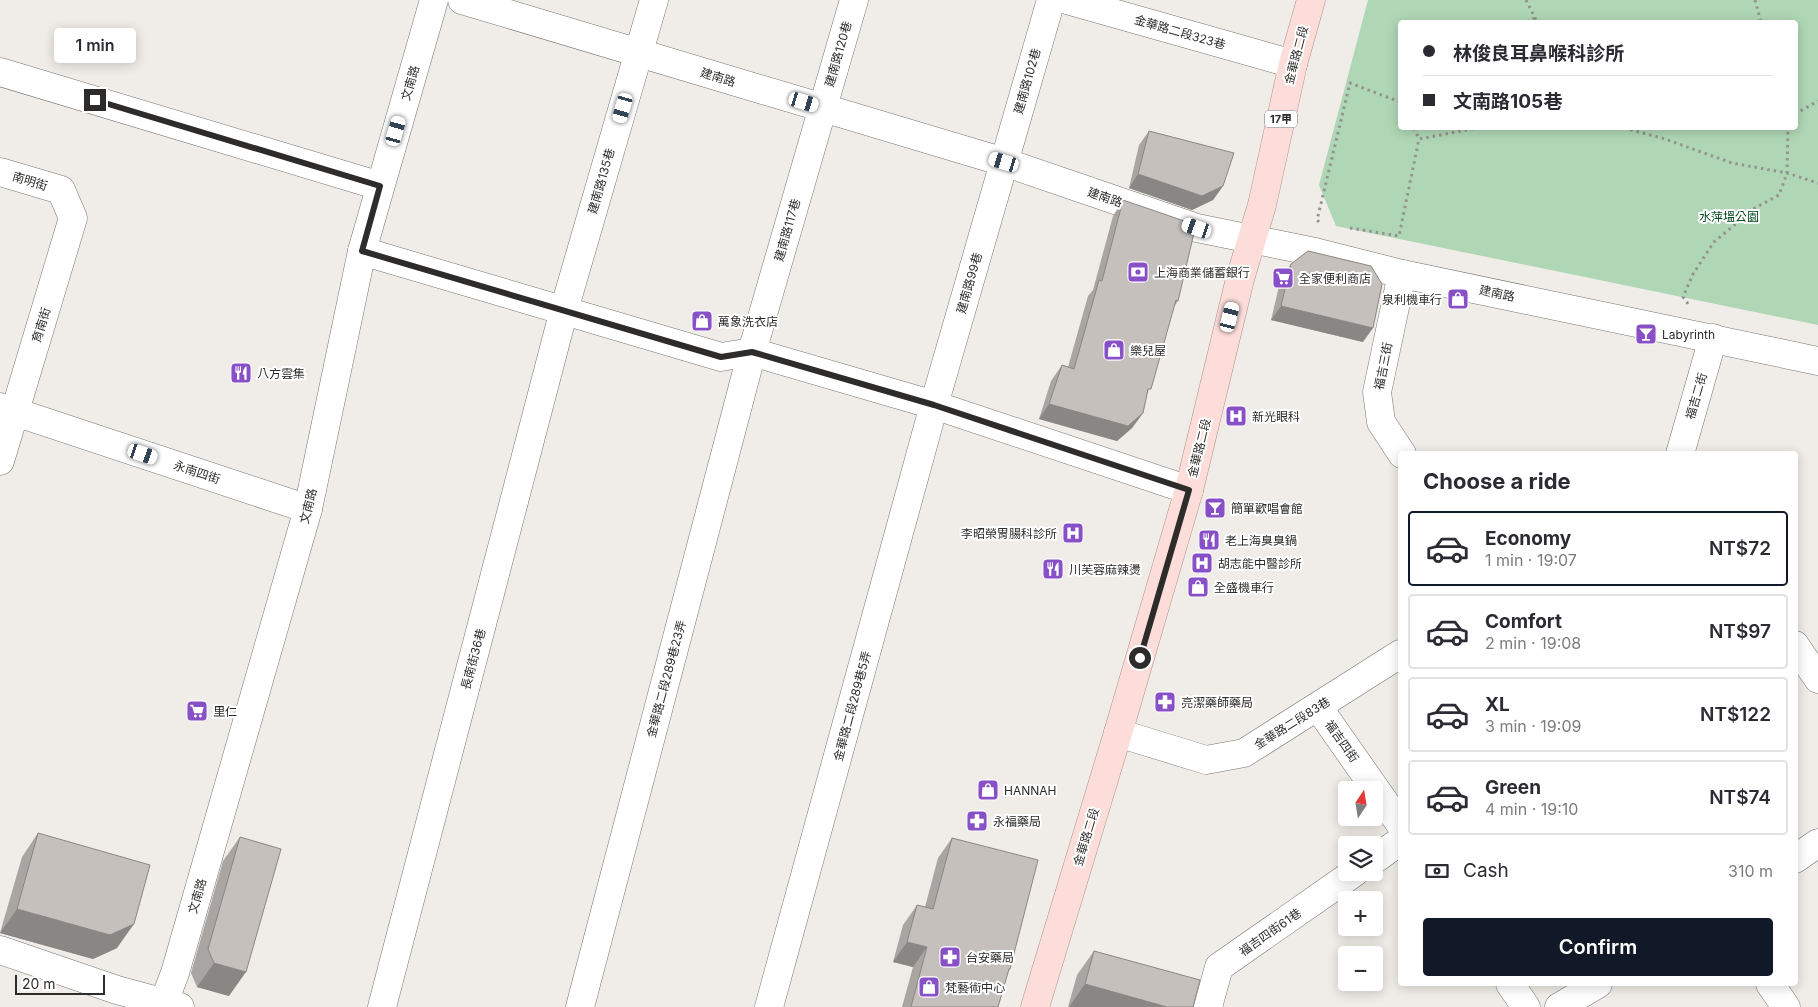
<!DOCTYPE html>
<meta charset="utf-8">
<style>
:root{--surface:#fff;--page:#f7f7f7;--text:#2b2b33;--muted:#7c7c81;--line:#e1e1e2;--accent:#111827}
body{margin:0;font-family:Inter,"Noto Sans TC",sans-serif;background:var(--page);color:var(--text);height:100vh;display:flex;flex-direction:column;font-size:19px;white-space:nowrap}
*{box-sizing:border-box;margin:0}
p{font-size:16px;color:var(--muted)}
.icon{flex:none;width:28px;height:28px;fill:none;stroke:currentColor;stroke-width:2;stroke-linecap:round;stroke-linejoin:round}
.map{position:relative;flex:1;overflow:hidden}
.panel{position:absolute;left:1398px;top:451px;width:400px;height:535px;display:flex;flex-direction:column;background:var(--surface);border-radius:5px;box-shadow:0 2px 12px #0003}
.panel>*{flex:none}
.banner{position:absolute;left:1398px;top:20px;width:400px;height:110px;border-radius:5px;box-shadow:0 2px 12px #0003;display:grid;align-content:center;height:110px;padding:0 25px;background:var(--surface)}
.needle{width:32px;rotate:12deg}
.tools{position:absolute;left:1338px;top:781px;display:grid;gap:10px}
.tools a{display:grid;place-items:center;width:45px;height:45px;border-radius:5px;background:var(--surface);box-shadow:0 2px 12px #0003;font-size:25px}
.scale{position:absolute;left:15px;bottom:12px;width:90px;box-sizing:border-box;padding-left:5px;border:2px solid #2d2c2a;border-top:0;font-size:14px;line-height:18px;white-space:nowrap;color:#2d2c2a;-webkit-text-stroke:4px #fff;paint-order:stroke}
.end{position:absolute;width:22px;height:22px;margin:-11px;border:6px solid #2d2c2a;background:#fff;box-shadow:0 0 0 2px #fff}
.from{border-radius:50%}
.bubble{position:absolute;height:35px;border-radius:5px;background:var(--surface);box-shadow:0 2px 12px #0003;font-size:16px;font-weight:600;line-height:35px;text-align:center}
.car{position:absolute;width:15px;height:30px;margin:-15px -8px;border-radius:6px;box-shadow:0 0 4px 1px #0007;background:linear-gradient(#fff 24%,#345 0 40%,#fff 0 76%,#345 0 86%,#fff 0)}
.banner b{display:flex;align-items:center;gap:18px;height:48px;font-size:19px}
.banner b+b{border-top:1px solid var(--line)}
.banner i{width:12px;height:12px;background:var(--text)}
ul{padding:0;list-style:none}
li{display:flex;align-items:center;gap:15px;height:75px;margin:0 10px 8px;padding:0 15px;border:2px solid var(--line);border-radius:5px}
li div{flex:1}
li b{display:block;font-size:19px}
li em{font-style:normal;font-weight:600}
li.selected{border-color:var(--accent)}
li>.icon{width:45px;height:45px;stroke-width:1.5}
h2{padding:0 25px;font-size:22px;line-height:60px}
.pay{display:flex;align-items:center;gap:12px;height:55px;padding:0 25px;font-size:19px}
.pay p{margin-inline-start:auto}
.button{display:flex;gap:10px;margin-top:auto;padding:10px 25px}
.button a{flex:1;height:58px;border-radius:5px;background:var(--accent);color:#fff;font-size:20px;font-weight:600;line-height:58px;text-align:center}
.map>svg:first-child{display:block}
.green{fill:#afd7b5;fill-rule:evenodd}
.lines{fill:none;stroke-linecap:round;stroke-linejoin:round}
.minor-casing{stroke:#777570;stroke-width:29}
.major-casing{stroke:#b2918b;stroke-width:29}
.path{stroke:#95938f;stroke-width:3;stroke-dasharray:2.5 4;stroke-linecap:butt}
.minor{stroke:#fff;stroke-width:28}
.major{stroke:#fcddd9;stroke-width:28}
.wall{fill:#a9a5a2}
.shaded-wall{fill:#8a8684}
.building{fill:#c5c0bc;stroke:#8a8684}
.route{stroke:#2d2c2a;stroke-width:6}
.labels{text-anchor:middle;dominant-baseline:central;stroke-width:4;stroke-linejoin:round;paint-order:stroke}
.shield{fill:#fff;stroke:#6c6b6a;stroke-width:1}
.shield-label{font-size:11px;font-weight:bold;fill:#2d2c2a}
.street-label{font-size:12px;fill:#2d2c2a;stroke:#fff}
.park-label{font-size:12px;fill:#02471c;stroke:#fff}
.poi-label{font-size:12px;fill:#2d2c2a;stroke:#fff;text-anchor:start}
</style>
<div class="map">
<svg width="1818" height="1007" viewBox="0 0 1818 1007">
<rect width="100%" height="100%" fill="#f0ede8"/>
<!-- green -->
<path class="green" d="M1368,0H1818V325L1336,226L1319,185ZM1400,22H1795V128H1400Z"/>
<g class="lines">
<!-- minor casing -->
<g class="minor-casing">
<g id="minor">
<polyline points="462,0 1004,162 1197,228 1315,252 1402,274 1818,361"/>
<polyline points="1067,0 1293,64"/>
<polyline points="0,72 380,186"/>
<polyline points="0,172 61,190 73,218 0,461"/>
<polyline points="362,251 721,357 752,352 934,405 1189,490"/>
<polyline points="1402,274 1377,392 1381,422 1402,454"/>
<polyline points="0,407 308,509"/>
<polyline points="1680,454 1713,338"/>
<polyline points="1795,645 1818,679"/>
<polyline points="1318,707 1400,824"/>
<polyline points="1118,733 1206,760 1244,753 1400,654"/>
<polyline points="1795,859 1818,843"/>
<polyline points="1374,860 1400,841"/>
<polyline points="0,950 117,990 180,1007"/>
<polyline points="1510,984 1526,1007"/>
<polyline points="1770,984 1786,1007"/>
<polyline points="162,1007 175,973 308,509 362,251 434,0"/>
<polyline points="382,1007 564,310 654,0"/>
<polyline points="580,1007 752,352 854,0"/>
<polyline points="769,1007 934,405 1051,0"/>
<polyline points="1208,1007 1219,967 1355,872"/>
<polyline points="1559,1007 1598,984"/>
</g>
</g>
<!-- major casing -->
<g class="major-casing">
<polyline id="major" points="1035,1007 1118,733 1189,490 1240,279 1262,205 1293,64 1311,0"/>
</g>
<!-- path -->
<g class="path">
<polyline points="1526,0 1537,22"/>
<polyline points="1755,0 1761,22"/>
<polyline points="1527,22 1534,18"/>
<polyline points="1795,114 1818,101"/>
<polyline points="1414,128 1419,139 1477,128"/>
<polyline points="1624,128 1665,139 1732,163 1787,173 1818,183"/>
<polyline points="1319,222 1317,220 1350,83 1400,102"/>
<polyline points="1350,228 1399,236 1419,139"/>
<polyline points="1688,304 1683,297 1693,274 1714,242 1755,208 1779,195 1787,173 1788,128"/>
</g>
<!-- minor -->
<use href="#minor" class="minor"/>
<!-- major -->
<use href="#major" class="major"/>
</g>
<!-- wall -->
<g class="wall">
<polygon points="1149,131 1223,186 1213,200 1192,210 1129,188 1139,145"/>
<polygon points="1123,200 1178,301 1173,308 1147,395 1143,413 1132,428 1117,441 1039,419 1051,381 1062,365 1068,367 1088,296 1093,290 1113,216"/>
<polygon points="1291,264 1363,342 1271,320 1281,278"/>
<polygon points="38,833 117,948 93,959 0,933 22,857"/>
<polygon points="240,837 229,996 197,987 191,973 223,861"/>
<polygon points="952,838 1010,969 1008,972 998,1007 902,1007 913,967 893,962 903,925 917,905 925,907 938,858"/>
<polygon points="1094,951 1193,1007 1068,1007 1077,975"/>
</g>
<!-- shaded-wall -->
<g class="shaded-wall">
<polygon points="1138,174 1223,186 1213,200 1192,210 1129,188"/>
<polygon points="1281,306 1373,328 1363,342 1271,320"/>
<polygon points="1049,404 1143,413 1132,428 1117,441 1039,419"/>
<polygon points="17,909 134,924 117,948 93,959 0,933"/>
<polygon points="907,942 927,947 913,967 893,962"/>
<polygon points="214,963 246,972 229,996 197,987"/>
<polygon points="1085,984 1167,1007 1069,1007"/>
</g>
<!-- building -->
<g class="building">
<polygon points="1149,131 1234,153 1223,186 1202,196 1138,174"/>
<polygon points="1123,200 1190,223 1194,233 1178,301 1176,300 1151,389 1148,389 1143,413 1128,426 1049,404 1062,365 1074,369 1099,280 1102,281"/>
<polygon points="1308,251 1371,266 1382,284 1373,328 1281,306 1291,264"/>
<polygon points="38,833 150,865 134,924 110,935 17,909"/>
<polygon points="240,837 281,849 246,972 214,963 208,949"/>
<polygon points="952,838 1038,860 1010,969 1009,969 998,1007 911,1007 927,947 907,942 917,905 933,909"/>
<polygon points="1094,951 1200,980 1193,1007 1167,1007 1085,984"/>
</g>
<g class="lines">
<!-- route -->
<polyline class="route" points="95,100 380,186 362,251 721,357 752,352 934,405 1189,490 1140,658"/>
</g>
<!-- icons -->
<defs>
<g id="bank-square" transform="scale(1.125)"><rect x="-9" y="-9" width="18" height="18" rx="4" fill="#8850c7" stroke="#fff"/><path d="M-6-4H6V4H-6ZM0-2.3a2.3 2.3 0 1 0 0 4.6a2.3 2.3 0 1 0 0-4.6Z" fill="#fff"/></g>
<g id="supermarket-square" transform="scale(1.125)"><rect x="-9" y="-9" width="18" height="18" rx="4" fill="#8850c7" stroke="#fff"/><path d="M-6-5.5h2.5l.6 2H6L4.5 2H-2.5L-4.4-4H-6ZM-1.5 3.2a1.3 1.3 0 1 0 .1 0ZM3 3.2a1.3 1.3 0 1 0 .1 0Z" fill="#fff"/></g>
<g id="shop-square" transform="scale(1.125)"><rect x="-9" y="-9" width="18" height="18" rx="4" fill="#8850c7" stroke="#fff"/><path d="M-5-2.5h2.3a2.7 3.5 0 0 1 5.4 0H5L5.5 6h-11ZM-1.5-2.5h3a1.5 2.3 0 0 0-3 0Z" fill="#fff"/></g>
<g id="bar-square" transform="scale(1.125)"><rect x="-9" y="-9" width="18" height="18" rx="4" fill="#8850c7" stroke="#fff"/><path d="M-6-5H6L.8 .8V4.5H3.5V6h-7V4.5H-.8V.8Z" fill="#fff"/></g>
<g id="restaurant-square" transform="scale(1.125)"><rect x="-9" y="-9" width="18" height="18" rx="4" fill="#8850c7" stroke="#fff"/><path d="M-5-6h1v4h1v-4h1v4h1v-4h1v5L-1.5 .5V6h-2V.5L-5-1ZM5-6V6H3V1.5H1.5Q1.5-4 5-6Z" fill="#fff"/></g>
<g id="hospital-square" transform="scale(1.125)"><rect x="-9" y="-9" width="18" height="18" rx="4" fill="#8850c7" stroke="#fff"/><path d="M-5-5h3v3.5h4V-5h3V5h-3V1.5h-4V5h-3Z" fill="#fff"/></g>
<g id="pharmacy-square" transform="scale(1.125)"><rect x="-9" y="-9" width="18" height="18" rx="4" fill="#8850c7" stroke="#fff"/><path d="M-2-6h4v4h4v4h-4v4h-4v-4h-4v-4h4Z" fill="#fff"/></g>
</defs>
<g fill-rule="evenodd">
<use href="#bank-square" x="1138" y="272"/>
<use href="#supermarket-square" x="1283" y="278"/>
<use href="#shop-square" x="1458" y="299"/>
<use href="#shop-square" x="702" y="321"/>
<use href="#bar-square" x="1646" y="334"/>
<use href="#shop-square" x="1114" y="350"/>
<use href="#restaurant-square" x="241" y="373"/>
<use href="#hospital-square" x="1236" y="416"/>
<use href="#bar-square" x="1215" y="508"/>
<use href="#hospital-square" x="1073" y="533"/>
<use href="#restaurant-square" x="1209" y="540"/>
<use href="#hospital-square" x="1202" y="563"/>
<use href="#restaurant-square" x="1053" y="569"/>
<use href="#shop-square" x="1198" y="587"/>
<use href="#pharmacy-square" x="1165" y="702"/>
<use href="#supermarket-square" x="197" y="711"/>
<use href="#shop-square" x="988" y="790"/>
<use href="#pharmacy-square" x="977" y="821"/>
<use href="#pharmacy-square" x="950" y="957"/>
<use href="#shop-square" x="929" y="987"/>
</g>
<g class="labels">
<!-- shield labels -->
<rect class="shield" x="1265" y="110.5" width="32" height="17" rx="4"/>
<g class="shield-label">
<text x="1281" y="119">17甲</text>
</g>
<!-- street labels -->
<g class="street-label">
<text transform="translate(1180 32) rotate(16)">金華路二段323巷</text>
<text transform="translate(838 54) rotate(-74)">建南路120巷</text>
<text transform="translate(1296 55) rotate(-75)">金華路二段</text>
<text transform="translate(718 77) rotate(17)">建南路</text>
<text transform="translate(1027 81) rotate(-74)">建南路102巷</text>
<text transform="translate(410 83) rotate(-74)">文南路</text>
<text transform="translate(30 181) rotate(17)">南明街</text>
<text transform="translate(601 181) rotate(-74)">建南路135巷</text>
<text transform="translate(1105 197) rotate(19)">建南路</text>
<text transform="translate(787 230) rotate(-74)">建南路117巷</text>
<text transform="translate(969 283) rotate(-74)">建南路99巷</text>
<text transform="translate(1497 293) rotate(12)">建南路</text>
<text transform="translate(41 325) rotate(-73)">育南街</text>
<text transform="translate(1383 366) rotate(-79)">福吉三街</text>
<text transform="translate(1696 396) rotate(-74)">福吉二街</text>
<text transform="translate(1199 448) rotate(-76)">金華路二段</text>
<text transform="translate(197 472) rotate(18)">永南四街</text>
<text transform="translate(308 506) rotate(-76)">文南路</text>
<text transform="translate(473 659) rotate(-75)">長南街36巷</text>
<text transform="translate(666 679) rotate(-75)">金華路二段289巷23弄</text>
<text transform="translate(852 706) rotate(-75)">金華路二段289巷5弄</text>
<text transform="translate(1292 723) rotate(-32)">金華路二段83巷</text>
<text transform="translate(1342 741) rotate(55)">福吉四街</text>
<text transform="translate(1086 837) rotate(-73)">金華路二段</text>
<text transform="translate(197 896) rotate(-74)">文南路</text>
<text transform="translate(1270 932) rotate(-35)">福吉四街61巷</text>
</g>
<!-- park labels -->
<g class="park-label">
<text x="1729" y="216">水萍塭公園</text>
</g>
<!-- poi labels -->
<g class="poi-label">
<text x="1154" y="272">上海商業儲蓄銀行</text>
<text x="1299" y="278">全家便利商店</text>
<text x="1442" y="299" text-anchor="end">泉利機車行</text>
<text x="718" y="321">萬象洗衣店</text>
<text x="1662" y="334">Labyrinth</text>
<text x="1130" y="350">樂兒屋</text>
<text x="257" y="373">八方雲集</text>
<text x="1252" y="416">新光眼科</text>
<text x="1231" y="508">簡單歡唱會館</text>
<text x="1057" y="533" text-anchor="end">李昭榮胃腸科診所</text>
<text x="1225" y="540">老上海臭臭鍋</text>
<text x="1218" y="563">胡志能中醫診所</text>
<text x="1069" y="569">川芙蓉麻辣燙</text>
<text x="1214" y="587">全盛機車行</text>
<text x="1181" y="702">亮潔藥師藥局</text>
<text x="213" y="711">里仁</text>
<text x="1004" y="790">HANNAH</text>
<text x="993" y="821">永福藥局</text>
<text x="966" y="957">台安藥局</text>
<text x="945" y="987">梵藝術中心</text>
</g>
</g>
</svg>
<div class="tools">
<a><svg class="needle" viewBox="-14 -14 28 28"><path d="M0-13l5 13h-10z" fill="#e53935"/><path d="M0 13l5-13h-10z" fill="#7c7c81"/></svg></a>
<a><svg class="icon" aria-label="layers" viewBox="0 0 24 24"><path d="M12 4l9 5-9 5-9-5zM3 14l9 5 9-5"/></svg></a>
<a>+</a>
<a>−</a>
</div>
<div class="scale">20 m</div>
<i class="end from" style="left:1140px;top:658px"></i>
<i class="end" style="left:95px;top:100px"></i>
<div class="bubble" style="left:54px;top:28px;width:82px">1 min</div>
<i class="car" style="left:804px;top:102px;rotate:107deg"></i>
<i class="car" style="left:623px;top:108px;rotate:196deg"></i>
<i class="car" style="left:396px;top:131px;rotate:16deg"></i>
<i class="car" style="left:1004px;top:162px;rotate:287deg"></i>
<i class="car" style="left:1197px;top:228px;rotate:289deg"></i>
<i class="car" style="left:1230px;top:317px;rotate:14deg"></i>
<i class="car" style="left:143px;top:454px;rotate:109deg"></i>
<div class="banner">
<b><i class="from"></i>林俊良耳鼻喉科診所</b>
<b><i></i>文南路105巷</b>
</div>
<section class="panel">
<h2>Choose a ride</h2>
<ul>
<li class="selected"><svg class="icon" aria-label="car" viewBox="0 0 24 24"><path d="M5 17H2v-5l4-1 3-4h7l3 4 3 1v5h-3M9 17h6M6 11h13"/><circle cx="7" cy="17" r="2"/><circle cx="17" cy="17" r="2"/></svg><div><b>Economy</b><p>1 min · 19:07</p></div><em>NT$72</em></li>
<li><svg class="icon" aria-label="car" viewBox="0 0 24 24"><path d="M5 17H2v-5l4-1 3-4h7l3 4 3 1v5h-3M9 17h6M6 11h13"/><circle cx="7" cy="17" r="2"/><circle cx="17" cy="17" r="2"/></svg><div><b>Comfort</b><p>2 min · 19:08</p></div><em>NT$97</em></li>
<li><svg class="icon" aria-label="car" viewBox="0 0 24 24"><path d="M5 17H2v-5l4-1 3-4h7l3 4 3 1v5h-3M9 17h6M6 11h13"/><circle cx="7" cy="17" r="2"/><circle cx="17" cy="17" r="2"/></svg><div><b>XL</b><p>3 min · 19:09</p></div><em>NT$122</em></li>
<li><svg class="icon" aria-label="car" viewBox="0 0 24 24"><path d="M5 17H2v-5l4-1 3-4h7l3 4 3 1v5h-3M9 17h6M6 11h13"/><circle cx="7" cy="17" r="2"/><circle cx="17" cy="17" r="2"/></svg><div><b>Green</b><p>4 min · 19:10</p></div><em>NT$74</em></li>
</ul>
<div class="pay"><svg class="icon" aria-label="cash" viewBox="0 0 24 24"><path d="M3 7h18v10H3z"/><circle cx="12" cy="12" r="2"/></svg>Cash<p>310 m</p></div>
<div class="button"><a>Confirm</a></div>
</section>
</div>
